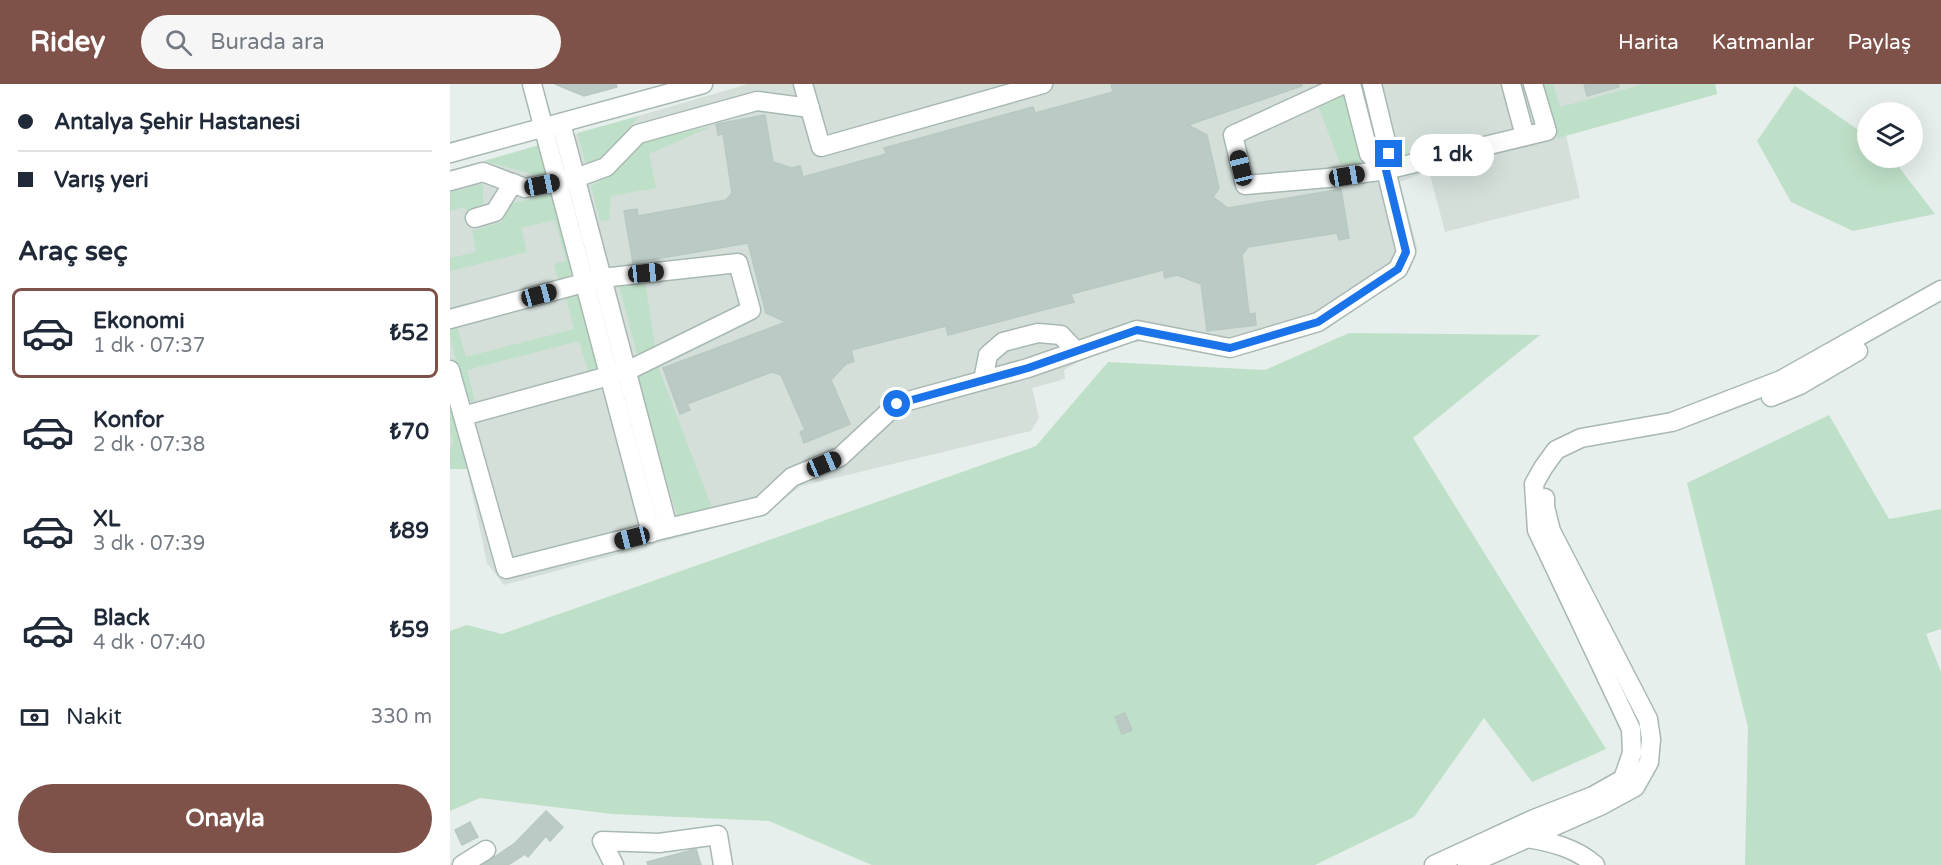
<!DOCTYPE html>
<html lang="tr">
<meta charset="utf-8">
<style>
:root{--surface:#fff;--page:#f6f6f7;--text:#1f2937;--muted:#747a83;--line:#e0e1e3;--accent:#7f5249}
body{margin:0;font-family:"Varela Round",sans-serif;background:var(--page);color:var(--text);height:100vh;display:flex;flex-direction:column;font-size:22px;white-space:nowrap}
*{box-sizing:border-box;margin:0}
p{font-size:20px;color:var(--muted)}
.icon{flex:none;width:33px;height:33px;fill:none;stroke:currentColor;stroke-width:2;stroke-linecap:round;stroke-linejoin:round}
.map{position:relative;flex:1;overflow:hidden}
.panel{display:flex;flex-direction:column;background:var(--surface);width:450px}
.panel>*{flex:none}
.hud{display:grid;align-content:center;height:132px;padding:0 18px;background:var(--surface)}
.buttons{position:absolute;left:1407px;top:18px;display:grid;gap:12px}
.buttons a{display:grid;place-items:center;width:66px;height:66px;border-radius:50%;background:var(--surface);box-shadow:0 6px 24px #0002;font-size:30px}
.end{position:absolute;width:27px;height:27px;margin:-14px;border:8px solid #1a73e8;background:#fff;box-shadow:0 0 0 3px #fff}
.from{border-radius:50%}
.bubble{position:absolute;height:42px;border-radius:21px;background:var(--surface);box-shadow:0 6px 24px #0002;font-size:20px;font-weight:800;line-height:42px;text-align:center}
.car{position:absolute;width:18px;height:36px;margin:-18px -9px;border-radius:8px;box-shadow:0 0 4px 2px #0007;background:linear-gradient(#222 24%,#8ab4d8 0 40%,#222 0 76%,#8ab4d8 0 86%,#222 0)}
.hud b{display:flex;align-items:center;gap:21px;height:57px;font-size:22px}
.hud b+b{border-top:2px solid var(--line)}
.hud i{width:15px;height:15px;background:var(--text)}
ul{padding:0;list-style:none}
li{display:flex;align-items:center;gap:18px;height:90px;margin:0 12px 9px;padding:0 6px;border:3px solid transparent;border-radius:9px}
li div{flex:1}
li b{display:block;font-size:22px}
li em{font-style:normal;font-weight:800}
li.on{border-color:var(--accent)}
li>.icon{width:54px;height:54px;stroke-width:1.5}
h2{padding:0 18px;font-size:27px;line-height:72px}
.pay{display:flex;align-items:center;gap:15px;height:66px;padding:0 18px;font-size:22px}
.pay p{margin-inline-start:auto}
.cta{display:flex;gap:12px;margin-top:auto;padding:12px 18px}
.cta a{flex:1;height:69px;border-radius:36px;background:var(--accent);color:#fff;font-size:24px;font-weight:800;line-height:69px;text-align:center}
header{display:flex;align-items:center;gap:36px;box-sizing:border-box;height:84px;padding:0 30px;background:var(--accent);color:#fff}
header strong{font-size:28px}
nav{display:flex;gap:33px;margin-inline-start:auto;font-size:21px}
.search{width:420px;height:54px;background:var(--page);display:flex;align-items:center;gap:15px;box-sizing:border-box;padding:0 21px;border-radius:33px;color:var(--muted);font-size:22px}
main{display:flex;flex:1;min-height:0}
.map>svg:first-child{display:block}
.built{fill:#d4dfda}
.green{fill:#bfe0c8}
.building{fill:#bbcac4;stroke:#b8c9c2;stroke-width:1.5}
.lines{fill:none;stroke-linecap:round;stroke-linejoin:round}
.minor-casing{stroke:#a8b8b2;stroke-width:21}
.minor{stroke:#fff;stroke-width:18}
.route{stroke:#1a73e8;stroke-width:8}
</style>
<header>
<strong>Ridey</strong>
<div class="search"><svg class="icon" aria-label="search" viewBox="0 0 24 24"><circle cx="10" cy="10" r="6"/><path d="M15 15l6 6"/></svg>Burada ara</div>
<nav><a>Harita</a><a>Katmanlar</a><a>Paylaş</a></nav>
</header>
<main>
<section class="panel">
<div class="hud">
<b><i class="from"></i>Antalya Şehir Hastanesi</b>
<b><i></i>Varış yeri</b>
</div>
<h2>Araç seç</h2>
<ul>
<li class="on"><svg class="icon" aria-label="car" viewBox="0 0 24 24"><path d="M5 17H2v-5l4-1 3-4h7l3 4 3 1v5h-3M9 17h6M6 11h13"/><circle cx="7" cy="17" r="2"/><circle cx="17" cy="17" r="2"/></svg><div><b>Ekonomi</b><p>1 dk · 07:37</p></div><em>₺52</em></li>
<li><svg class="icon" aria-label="car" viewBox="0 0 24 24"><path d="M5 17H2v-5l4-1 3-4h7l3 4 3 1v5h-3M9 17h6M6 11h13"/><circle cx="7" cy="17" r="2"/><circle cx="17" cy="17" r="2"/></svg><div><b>Konfor</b><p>2 dk · 07:38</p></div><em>₺70</em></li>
<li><svg class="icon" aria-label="car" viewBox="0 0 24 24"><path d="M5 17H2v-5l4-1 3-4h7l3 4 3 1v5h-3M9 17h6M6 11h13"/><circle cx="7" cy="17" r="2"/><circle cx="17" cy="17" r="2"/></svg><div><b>XL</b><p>3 dk · 07:39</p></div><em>₺89</em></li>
<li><svg class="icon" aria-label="car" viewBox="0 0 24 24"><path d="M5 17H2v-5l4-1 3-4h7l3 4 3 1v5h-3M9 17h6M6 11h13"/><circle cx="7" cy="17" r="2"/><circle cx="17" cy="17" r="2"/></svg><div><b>Black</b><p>4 dk · 07:40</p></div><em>₺59</em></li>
</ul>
<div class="pay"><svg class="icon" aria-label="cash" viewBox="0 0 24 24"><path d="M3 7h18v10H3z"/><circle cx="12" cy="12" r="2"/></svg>Nakit<p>330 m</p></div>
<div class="cta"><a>Onayla</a></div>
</section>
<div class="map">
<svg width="1491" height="781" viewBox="0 0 1491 781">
<rect width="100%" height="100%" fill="#e6efeb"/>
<!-- built -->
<polygon class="built" points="298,0 1265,0 1267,10 1116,51 1130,114 995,148 979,87 950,98 967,164 960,186 874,247 782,274 697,257 658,261 614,286 615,295 582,304 589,334 581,347 351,402 312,431 54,501 37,479 17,385 0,385 0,87"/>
<!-- green -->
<g class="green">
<polygon points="1093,0 1103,0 1110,23 1194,0 1265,0 1267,10 1108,54"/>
<polygon points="1345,2 1417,52 1418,74 1442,74 1485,130 1403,147 1341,118 1307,57"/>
<polygon points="894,9 914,81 890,80 868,21"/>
<polygon points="189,32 155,72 137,83 127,49"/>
<polygon points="263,42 199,70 206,104 161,112 159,136 150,137 141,102 157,93 194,57"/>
<polygon points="90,61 98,90 90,92 34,77"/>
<polygon points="33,100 33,124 17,127 15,123 0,127 0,108"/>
<polygon points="102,110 123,187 116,194 108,196 104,180 116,177 105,136 71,144 77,168 0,187 0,174 26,168 22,147 51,138 59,120"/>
<polygon points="195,198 205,263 187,270 169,201"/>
<polygon points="130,210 149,284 138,287 129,257 17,286 25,317 17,319 0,253 0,244 7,242 16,273 124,245 116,214"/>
<polygon points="899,249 1090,251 963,354 1156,665 1082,698 1034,634 964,733 865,781 422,781 319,737 162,730 30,714 0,727 0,547 17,541 52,550 586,362 658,278 815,286"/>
<polygon points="207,280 263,426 228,434 185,292"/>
<polygon points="0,315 17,385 0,385 0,366 3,359 0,343"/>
<polygon points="1379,331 1439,435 1491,425 1491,545 1476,550 1491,588 1491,781 1295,781 1298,643 1237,399"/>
</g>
<!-- building -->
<g class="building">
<polygon points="105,0 166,0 167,3 134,12"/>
<polygon points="661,0 852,0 852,2 738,41 757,51 769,104 763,113 778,124 891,105 899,154 889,156 887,149 798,163 792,171 799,230 805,229 806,241 757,247 751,200 727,191 715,194 713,186 621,210 624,218 498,251 496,242 401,266 404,277 396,280 381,296 400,340 354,359 350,348 355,346 331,291 322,288 237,320 240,326 230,330 213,284 336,238 316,229 298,159 183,179 174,127 187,125 188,132 276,116 282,109 273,50 268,51 266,40 315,31 323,78 342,84 350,82 353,93 436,70 434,64 583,23 585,29 663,8"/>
<polygon points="1134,0 1168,0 1169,3 1137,12"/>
<polygon points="675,629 682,646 672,650 665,633"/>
<polygon points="96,727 113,743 100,757 96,752 78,773 75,770 58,781 33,781 65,759"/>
<polygon points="20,738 28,753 12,761 5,746"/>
<polygon points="246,765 251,781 198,781 197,778"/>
</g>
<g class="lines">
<!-- minor casing -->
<g class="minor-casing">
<g id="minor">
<polyline points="82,0 201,449"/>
<polyline points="353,0 371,63 593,0"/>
<polyline points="894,0 783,51 795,101 878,94 936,86 1097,47 1083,0"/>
<polyline points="901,0 919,70 936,86"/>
<polyline points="1061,0 1075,52"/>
<polyline points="111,39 218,444"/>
<polyline points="0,69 253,0"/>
<polyline points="0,97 33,88 75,104 126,94 156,83 188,50 307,17 360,24"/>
<polyline points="25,134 45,128 63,99"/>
<polyline points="0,235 152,194 288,179 301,226 177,287 13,332"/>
<polyline points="0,286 56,485 218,444 311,422 342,393 390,373 447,320 578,284 687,246 780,264 868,238 948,185 956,168 936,86 939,70 922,0"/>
<polyline points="533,296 538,271 553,258 588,249 611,251 626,267"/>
<polyline points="1321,313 1350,301 1408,267"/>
<path d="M1077,754C1101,758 1126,764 1145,781"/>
<polyline points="12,781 36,766"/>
<polyline points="164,781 152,757 209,759 268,751 273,781"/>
<polyline points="984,781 1084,735 1143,712 1173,695 1182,669 1181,645 1087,446 1084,400 1093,384 1106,366 1131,354 1222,338 1331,296 1491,206"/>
<polyline points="1017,781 1150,722 1185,703 1199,678 1201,655 1198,635 1101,447 1095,423 1095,414"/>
</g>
</g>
<!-- minor -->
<use href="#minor" class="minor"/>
</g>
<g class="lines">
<!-- route -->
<polyline class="route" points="447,320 578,284 687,246 780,264 868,238 948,185 956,168 936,86 939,70"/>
</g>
</svg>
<div class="buttons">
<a><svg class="icon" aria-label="layers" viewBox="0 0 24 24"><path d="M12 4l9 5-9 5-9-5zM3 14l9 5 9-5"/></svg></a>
</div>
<i class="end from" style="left:447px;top:320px"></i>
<i class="end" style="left:939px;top:70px"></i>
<div class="bubble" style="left:960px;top:50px;width:84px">1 dk</div>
<i class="car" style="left:791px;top:84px;rotate:346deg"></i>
<i class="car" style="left:897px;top:92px;rotate:81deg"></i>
<i class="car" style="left:92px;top:101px;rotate:79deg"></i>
<i class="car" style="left:196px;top:189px;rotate:84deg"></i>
<i class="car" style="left:89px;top:211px;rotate:75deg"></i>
<i class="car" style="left:374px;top:380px;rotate:67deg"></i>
<i class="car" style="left:182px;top:454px;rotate:256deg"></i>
</div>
</main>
